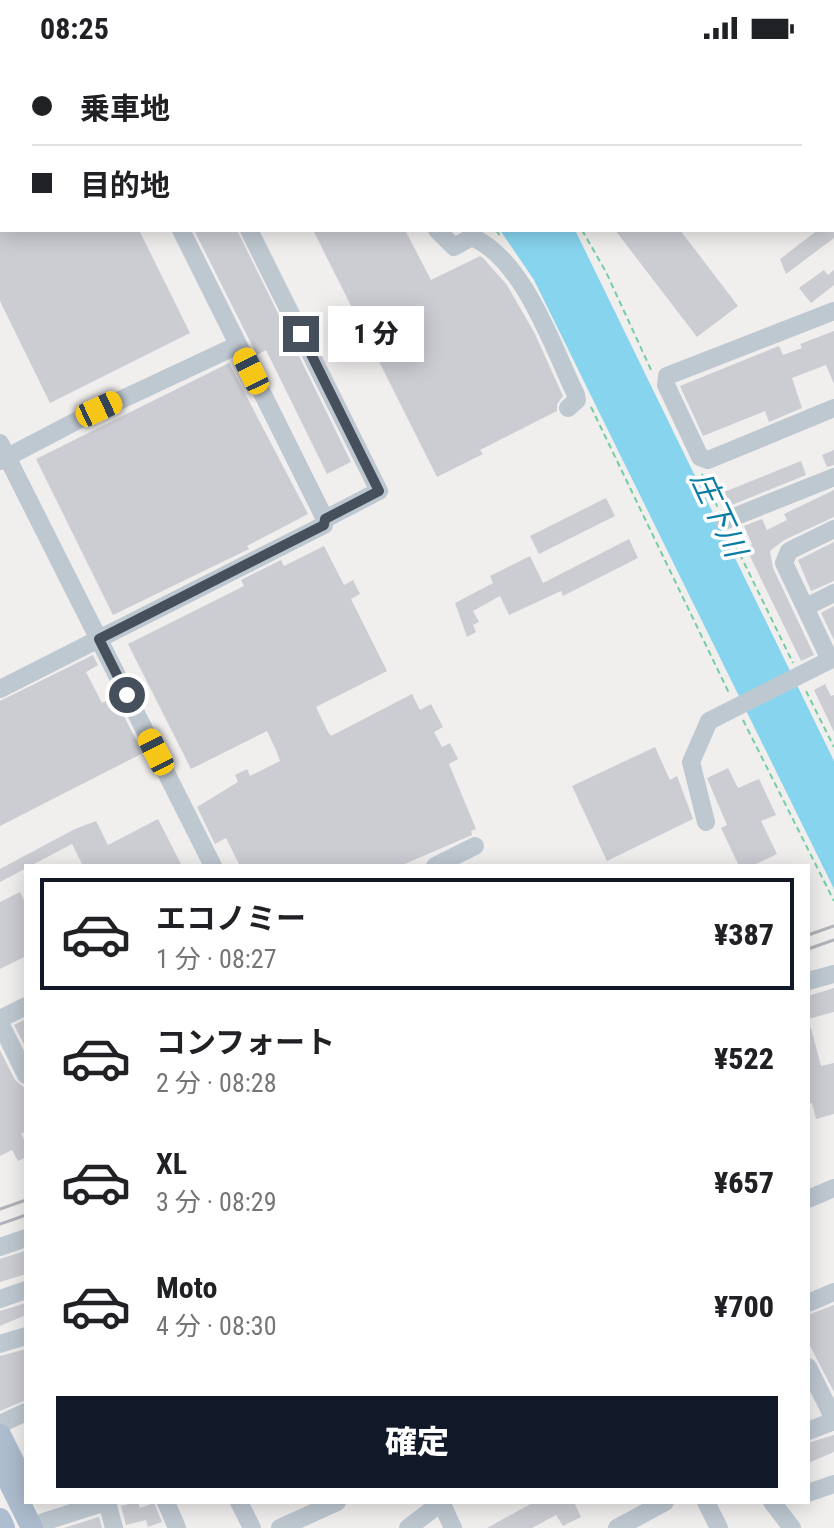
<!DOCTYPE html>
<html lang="ja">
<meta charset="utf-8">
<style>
:root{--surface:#fff;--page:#f2f2f2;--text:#202124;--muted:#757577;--line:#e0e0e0;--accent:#111827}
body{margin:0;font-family:"Roboto Condensed","Noto Sans JP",sans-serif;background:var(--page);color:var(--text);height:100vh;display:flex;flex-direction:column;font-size:30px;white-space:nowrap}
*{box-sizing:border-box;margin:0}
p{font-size:26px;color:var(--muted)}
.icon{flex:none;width:44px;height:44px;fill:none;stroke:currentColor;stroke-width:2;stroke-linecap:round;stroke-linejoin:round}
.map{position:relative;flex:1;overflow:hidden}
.panel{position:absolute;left:24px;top:808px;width:786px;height:640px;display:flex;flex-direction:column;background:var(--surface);border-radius:0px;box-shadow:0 4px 20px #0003}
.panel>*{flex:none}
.banner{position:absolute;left:0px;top:0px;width:834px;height:176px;box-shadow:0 4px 20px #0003;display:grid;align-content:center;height:176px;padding:0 32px;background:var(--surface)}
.end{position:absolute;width:36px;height:36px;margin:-18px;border:10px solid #46505c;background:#fff;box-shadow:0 0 0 4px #fff}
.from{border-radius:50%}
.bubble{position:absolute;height:56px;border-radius:0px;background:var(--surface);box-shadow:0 4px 20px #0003;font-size:26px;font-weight:800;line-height:56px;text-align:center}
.car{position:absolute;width:24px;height:48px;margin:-24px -12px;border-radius:10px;box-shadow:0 0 6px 2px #0007;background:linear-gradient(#f5c518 24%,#345 0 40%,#f5c518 0 76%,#345 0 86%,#f5c518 0)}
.banner b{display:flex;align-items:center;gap:28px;height:76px;font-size:30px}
.banner b+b{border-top:2px solid var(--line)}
.banner i{width:20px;height:20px;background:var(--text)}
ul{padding:14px 0 0;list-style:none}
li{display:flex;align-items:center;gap:24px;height:112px;margin:0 16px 12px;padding:0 16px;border:4px solid transparent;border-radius:0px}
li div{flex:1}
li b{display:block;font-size:30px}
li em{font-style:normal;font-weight:800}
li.selected{border-color:var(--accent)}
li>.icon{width:72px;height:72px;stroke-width:1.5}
.button{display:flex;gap:16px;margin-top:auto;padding:16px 32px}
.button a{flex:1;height:92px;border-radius:0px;background:var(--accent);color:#fff;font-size:32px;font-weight:800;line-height:92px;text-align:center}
.status{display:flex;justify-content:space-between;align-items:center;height:56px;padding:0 40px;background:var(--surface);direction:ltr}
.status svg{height:22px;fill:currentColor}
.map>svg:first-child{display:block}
.medical{fill:#fbe1dd}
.water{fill:#87d4ee}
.building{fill:#cbcdd3}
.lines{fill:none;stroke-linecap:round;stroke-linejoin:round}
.path{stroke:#72cea5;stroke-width:2;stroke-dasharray:6 4;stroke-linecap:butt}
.minor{stroke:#bec8d1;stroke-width:18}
.major{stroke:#adbcce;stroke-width:22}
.rail{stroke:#b0b3b9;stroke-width:3}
.route{stroke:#46505c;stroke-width:10}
.labels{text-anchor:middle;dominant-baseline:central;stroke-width:7;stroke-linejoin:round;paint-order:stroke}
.water-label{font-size:30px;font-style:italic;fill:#097da4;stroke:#fff}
</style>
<div class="status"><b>08:25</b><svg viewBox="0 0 49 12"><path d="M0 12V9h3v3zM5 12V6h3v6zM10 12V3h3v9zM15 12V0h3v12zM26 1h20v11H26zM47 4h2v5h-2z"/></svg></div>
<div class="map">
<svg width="834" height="1472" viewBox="0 0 834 1472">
<rect width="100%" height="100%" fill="#f1eeee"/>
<!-- medical -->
<polygon class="medical" points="432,0 716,0 713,2"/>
<!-- water -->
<polygon class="water" points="500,174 575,174 577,178 834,705 834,833 534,224"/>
<!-- building -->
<g class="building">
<polygon points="0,174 139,174 190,277 50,347 0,245"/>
<polygon points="194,174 237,174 351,406 327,418 266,294 257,299"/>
<polygon points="313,174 405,174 431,224 480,200 483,202 507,229 535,278 563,340 557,348 557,355 480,394 483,398 437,421"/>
<polygon points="615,174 680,174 738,250 697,281"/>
<polygon points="818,174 834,174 834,182 786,218 780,203"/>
<polygon points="824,214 828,219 834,214 834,229 811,247 799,232"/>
<polygon points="834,275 834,328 826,309 792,322 802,352 769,366 765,355 703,380 680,330 779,290 783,299 802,292 800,288"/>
<polygon points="229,307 308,458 247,490 249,493 113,559 36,403"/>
<polygon points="834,394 834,409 827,411 822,399"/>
<polygon points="801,405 806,419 729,450 724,436"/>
<polygon points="834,434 834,461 784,484 770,495 773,512 814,599 801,605 747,494 752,488 744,470 762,463 767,474 787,464 784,458"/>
<polygon points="606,442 615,460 539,498 530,480"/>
<polygon points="629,483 638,502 563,540 561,535 509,559 500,540 473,555 479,566 473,569 476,576 467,581 455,547 493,527 490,520 530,500 543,527"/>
<polygon points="834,486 834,525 811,535 798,504"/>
<polygon points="324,490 344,529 353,524 360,538 351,543 387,615 316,651 327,674 331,680 412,638 420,654 431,648 443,671 434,676 442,691 450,687 458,703 449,708 476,773 471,775 472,779 400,810 240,810 226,782 215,788 197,751 238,726 235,719 247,713 250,720 280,705 276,694 267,675 191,713 128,588 244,530 241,524 281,504 284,510"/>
<polygon points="834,550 834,584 821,557"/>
<polygon points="93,599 98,609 86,616 102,647 114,641 143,697 0,770 0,645"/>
<polygon points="825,628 831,640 834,639 834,676 814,634"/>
<polygon points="655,691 670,724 677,720 693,763 607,805 572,730"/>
<polygon points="728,712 738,732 759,723 776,759 761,765 777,798 752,810 739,810 721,772 727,769 707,722"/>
<polygon points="158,763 182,810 83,810 72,788 0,826 0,813 75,773 96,765 108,789"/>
<polygon points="20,836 26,848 26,900 0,913 0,846"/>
<polygon points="834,932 834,956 808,963 808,940"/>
<polygon points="26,963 26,992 14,969"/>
<polygon points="808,972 811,972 821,1010 834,1007 834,1058 816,1063 812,1047 808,1048"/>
<polygon points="0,994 15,1024 26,1033 26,1075 21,1078 26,1087 26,1101 18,1105 12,1094 0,1100"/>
<polygon points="25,1195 26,1218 0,1226 0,1203"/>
<polygon points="26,1247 26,1259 0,1270 0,1255"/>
<polygon points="834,1249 834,1336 808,1286 808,1259"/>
<polygon points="26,1293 26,1344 0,1355 0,1300"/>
<polygon points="834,1379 834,1396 808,1407 808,1387"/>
<polygon points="138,1446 140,1452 154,1447 162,1466 148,1471 146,1464 126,1469 121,1450"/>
<polygon points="534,1446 574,1446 581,1461 563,1470 556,1459 532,1472 487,1472"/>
<polygon points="99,1461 102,1472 64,1472"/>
</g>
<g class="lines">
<!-- path -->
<g class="path">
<polyline points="300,0 304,2"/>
<polyline points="422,0 424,2"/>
<polyline points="496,174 500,180"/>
<polyline points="582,174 606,216 652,316"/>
<polyline points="591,351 729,637"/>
<polyline points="702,418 718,452"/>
<polyline points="731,480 793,607"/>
<polyline points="806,635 834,691"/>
<polyline points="743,664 834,845"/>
</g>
<!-- minor -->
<g class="minor">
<polyline points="94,0 95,2"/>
<polyline points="162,0 163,2"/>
<polyline points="264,0 268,2"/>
<polyline points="181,174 325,463 379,435 249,174"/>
<path d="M437,174L454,191L472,181C524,204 552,289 576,339L577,344L568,352"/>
<polyline points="834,255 667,320 666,329 700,401 708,404 834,352"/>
<polyline points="0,387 213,810"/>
<polyline points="0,405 82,362 238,289"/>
<polyline points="724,465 834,421"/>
<polyline points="806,551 834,537"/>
<polyline points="830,604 784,507 789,495 834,473"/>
<polyline points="0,633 324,469 325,463"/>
<polyline points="706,766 691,706 709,665 834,602"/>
<polyline points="435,810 475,790"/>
<polyline points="808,925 834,918"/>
<polyline points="0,963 26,950"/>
<polyline points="0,967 26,1019"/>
<polyline points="808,1143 834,1132"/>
<polyline points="0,1191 26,1182"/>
<polyline points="0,1243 26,1234"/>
<polyline points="808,1247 834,1236"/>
<polyline points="0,1288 26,1280"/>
<polyline points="808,1311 834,1363"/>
<polyline points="0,1368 26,1356"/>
<polyline points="808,1375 834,1365"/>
<polyline points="808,1437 834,1428"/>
<polyline points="107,1446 114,1472"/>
<polyline points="166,1446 177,1472"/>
<polyline points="239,1446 252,1472"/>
<polyline points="441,1446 453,1472"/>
<polyline points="706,1446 719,1472"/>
<polyline points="772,1446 792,1472"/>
<polyline points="43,1466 106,1446"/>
<polyline points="280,1472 337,1446"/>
<polyline points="408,1472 442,1446"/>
<polyline points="617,1472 665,1446"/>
</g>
<!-- major -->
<g class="major">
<polyline points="0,1379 21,1421"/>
<polyline points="0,1407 32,1472"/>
<polyline points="0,1463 4,1472"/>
</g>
<!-- rail -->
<g class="rail">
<polyline points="808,879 834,870"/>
<polyline points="808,893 834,884"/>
<polyline points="0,1153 26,1144"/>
<polyline points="0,1168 26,1159"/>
</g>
</g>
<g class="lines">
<!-- route -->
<polyline class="route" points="127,639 99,583 324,469 325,463 379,435 301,278"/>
</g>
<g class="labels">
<!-- water labels -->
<g class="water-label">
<text transform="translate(719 458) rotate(65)">庄下川</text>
</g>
</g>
</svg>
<i class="end from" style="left:127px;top:639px"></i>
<i class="end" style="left:301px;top:278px"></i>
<div class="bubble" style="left:328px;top:250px;width:96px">1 分</div>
<i class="car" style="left:251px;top:315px;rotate:334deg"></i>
<i class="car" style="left:99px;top:353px;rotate:65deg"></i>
<i class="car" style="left:156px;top:696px;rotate:333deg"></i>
<div class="banner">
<b><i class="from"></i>乗車地</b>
<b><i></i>目的地</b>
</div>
<section class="panel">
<ul>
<li class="selected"><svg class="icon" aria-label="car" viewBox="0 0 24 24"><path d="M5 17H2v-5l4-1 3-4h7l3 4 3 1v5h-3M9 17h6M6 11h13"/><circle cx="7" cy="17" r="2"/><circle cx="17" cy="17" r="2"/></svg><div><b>エコノミー</b><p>1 分 · 08:27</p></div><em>¥387</em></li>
<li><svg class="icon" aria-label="car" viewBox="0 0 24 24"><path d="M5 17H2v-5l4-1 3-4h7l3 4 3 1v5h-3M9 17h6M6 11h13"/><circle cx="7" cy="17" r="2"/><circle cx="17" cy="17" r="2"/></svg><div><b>コンフォート</b><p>2 分 · 08:28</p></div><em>¥522</em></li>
<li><svg class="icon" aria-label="car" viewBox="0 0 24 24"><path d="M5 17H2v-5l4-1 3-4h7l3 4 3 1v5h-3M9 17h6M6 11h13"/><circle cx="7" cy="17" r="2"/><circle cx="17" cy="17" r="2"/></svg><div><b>XL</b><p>3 分 · 08:29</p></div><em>¥657</em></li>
<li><svg class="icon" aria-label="car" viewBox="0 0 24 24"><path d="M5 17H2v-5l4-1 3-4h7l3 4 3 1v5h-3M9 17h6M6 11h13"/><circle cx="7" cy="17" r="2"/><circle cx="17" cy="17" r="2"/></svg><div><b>Moto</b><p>4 分 · 08:30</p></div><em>¥700</em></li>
</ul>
<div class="button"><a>確定</a></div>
</section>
</div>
